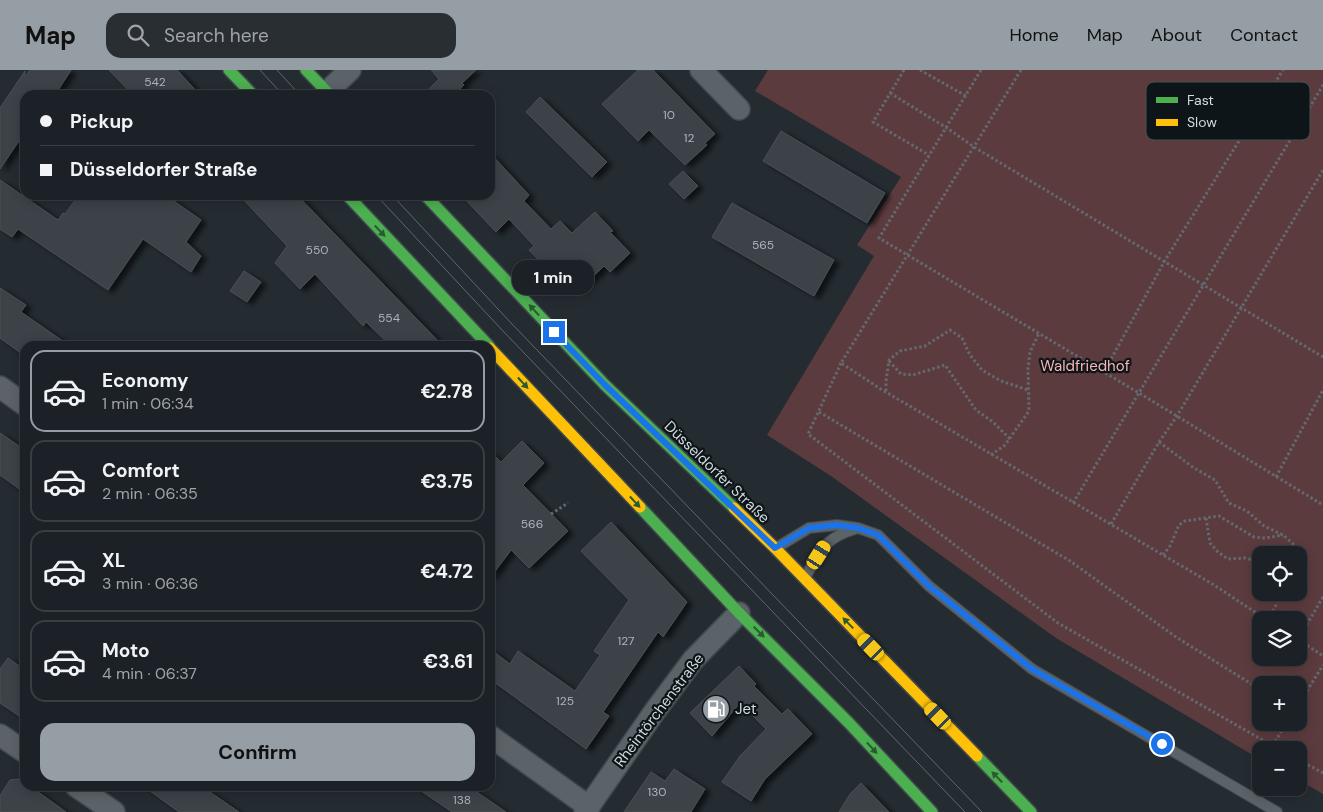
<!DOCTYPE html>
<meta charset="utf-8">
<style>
:root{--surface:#1b2126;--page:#282e32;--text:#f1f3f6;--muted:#a0a3a7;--line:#393e43;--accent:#949ea4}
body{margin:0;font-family:"DM Sans",sans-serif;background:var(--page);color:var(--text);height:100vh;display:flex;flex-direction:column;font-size:19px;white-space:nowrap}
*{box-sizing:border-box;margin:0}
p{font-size:16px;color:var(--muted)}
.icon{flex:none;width:28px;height:28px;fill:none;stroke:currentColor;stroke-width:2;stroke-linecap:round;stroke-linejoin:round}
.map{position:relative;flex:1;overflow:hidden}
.details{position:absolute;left:20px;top:271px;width:475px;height:450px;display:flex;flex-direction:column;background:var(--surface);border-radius:15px;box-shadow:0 2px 12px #0003,0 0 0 1px var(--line)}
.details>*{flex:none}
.hud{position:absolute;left:20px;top:20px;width:475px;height:110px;border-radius:15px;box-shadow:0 2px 12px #0003,0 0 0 1px var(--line);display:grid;align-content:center;height:110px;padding:0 20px;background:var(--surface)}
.buttons{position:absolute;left:1252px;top:476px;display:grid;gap:10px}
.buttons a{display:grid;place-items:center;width:55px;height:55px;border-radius:10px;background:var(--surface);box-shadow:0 2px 12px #0003,0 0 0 1px var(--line);font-size:25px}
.end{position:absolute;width:22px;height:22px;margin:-11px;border:6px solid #1a73e8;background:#fff;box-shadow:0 0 0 2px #fff}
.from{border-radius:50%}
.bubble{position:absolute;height:35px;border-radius:15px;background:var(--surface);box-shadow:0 2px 12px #0003,0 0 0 1px var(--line);font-size:16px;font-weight:700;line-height:35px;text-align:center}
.car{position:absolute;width:15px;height:30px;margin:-15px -8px;border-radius:6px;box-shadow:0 0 4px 1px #0007;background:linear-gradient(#f5c518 24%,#345 0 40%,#f5c518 0 76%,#345 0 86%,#f5c518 0)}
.hud b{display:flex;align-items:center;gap:18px;height:48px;font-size:19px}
.hud b+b{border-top:1px solid var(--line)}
.hud i{width:12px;height:12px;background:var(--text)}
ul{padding:9px 0 0;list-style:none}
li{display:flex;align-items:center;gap:15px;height:82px;margin:0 10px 8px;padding:0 10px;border:2px solid var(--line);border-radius:15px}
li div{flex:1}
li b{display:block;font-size:19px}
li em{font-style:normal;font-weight:700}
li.on{border-color:var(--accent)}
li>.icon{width:45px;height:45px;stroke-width:1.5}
.cta{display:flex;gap:10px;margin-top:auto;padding:10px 20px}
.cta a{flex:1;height:58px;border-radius:15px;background:var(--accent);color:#111;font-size:20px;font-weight:700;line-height:58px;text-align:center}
header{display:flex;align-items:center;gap:30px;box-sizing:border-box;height:70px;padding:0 25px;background:var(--accent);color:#111}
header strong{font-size:24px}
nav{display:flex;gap:28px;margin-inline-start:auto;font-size:18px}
.search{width:350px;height:45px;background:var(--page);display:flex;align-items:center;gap:12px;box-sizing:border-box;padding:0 18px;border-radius:15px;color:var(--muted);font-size:19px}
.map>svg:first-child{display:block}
.green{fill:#5c3b3e;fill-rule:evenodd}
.building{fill:#3c4348;stroke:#495055;filter:url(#shadow)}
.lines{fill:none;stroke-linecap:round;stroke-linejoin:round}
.lane-casing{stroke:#41484d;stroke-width:12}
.street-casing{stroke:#41484d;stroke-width:24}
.fast-casing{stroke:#41484d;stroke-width:14}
.slow-casing{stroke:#41484d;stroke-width:14}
.path{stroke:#63696e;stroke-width:3;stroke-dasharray:2.5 2.5;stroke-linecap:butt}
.lane{stroke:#5c6368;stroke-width:10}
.street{stroke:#5c6368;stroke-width:21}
.fast{stroke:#4caf50;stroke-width:11}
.slow{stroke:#ffc107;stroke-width:11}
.tram{stroke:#61686d;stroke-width:1}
.oneway{fill:#2a5a32}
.route{stroke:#1a73e8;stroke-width:6}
.labels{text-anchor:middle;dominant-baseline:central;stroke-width:4.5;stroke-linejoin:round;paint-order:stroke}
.number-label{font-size:12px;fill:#acb5bc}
.park-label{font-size:15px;fill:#f6b5b9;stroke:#0e1519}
.street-label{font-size:15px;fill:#d1dbe2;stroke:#0e1519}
.poi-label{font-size:15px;fill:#d1dbe2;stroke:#0e1519;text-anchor:start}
.key{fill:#0e1519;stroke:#485055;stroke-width:1}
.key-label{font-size:14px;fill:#d1dbe2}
</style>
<header>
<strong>Map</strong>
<div class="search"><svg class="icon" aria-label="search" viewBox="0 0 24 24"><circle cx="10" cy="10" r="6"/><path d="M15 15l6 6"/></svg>Search here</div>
<nav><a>Home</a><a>Map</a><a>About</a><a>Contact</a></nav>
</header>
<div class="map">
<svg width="1323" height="742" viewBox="0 0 1323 742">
<defs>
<filter id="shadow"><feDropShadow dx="5.5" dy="3" stdDeviation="2.5" flood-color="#0009"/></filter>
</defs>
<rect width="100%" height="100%" fill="#242c32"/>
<!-- green -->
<path class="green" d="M768,0H1323V724L1299,710V680H1261V690L1056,568L831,406L767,365L874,186L857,175L901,107L755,21ZM1261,485H1299V522H1261ZM1261,550H1299V588H1261ZM1261,615H1299V652H1261Z"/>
<!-- building -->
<g class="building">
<polygon points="30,0 71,0 55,25 25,25 25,62 0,99 0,38 25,1 25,7"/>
<polygon points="109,0 177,0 200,25 133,25"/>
<polygon points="431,0 476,0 462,13 464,15 454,25 423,25 439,9"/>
<polygon points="638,0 653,0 715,64 705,73 707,75 685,95 649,60 638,71 602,34"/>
<polygon points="540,27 607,92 592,107 526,42"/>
<polygon points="781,61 885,123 867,153 763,91"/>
<polygon points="490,83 529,125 524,131 551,159 560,151 572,163 595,142 613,161 610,162 630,183 610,202 604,196 579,220 555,195 549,201 529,180 534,176 509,149 496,162 461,125 490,125"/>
<polygon points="683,101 698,116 684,129 669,114"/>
<polygon points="0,110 58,150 63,143 65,144 79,125 165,125 201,150 186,172 201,186 191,202 143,169 108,220 18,159 12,167 0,159"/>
<polygon points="239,125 297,125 443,276 391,276 366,252 363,256 315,204 300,219 275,193 287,176"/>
<polygon points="732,133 834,190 814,226 712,167"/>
<polygon points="244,201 261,212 247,232 230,221"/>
<polygon points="0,218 26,235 21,242 70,276 25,276 25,286 0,268"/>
<polygon points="0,363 25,380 25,423 0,405"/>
<polygon points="522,371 544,393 523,415 568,461 529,498 511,480 490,508 490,381 501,392"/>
<polygon points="611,452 687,532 663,567 658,562 603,642 609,646 586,679 490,609 490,579 510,594 518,581 575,621 600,585 594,581 629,530 581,481"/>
<polygon points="8,588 25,600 25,650 0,633 0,599"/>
<polygon points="739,596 756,614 754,616 782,644 788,639 812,664 765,709 751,731 722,712 740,686 766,659 740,633 712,666 690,643"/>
<polygon points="674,699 705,719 691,742 624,742 651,702 665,711"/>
<polygon points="19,709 25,713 25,716 30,716 66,742 0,742 0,726 10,710"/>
<polygon points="861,713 889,742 839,742 850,724"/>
<polygon points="143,716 201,716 239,742 179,742"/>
<polygon points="414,716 468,716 506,742 452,742"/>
</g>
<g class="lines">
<!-- lane casing -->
<g class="lane-casing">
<g id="lane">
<polyline points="776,478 809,458 837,455 858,458 878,465 929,516 1032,599 1277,742"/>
<path d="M805,507C822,480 823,469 855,459"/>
</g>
</g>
<!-- street casing -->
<g class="street-casing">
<g id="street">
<polyline points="701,0 739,39"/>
<polyline points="327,22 350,0"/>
<polyline points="0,317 25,335"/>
<polyline points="0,665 25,682"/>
<polyline points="490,666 589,737"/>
<polyline points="76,716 114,742"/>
<polyline points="585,742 655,641 693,590 739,543"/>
</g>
</g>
<!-- fast casing -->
<g class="fast-casing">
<g id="fast">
<polyline points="229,0 253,25"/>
<polyline points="306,0 330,25"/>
<polyline points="347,125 489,276"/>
<polyline points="425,125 605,315 734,438"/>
<polyline points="640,437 739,543 849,653 932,742"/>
<polyline points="977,686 1031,742"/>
</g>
</g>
<!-- slow casing -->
<g class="slow-casing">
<g id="slow">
<polyline points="490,278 640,437"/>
<polyline points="734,438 775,478 977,686"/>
</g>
</g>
<!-- path -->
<g class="path">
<polyline points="904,0 873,52 929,85"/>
<polyline points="920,0 966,26"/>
<polyline points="981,0 879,168 1139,323 1323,435"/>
<polyline points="1021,0 841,293 879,318 1214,515 1267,550"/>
<polyline points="890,23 947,58 974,77 1323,287"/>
<polyline points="889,291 901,304 913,305 945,295 976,340 993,352 1010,369"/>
<polyline points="841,293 808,364 1058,553 1280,680"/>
<polyline points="1104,302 1164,192 1283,0"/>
<polyline points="886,321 886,311 889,290 900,281 925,276 950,260 962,268 970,285 982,300 1001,311 1028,320"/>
<polyline points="819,342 1070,491 1176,567 1261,620"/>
<polyline points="1159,372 1194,398 1215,410 1229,433 1247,441 1264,456 1283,465 1298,478 1298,485"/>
<polyline points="991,385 1005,375 1029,341 1028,298 1030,282 1039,263"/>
<polyline points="1276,407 1323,320"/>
<polyline points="1073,433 1323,15"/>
<polyline points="551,444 568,433"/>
<polyline points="1206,448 1210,473 1218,482 1228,489 1245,488 1261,492"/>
<polyline points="1111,454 1159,372 1177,346 1323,100"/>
<polyline points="1163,485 1170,476 1179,455 1185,451 1219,446 1254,467 1266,468 1283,465"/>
<polyline points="1268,550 1276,535 1279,522"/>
<polyline points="1299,568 1323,527"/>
<polyline points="1299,570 1323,586"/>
<polyline points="1299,634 1323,595"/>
<polyline points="1270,680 1287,652"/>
<polyline points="1299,690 1323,703"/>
<polyline points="1252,708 1261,694"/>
</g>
<!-- lane -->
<use href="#lane" class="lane"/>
<!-- street -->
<use href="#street" class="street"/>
<!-- fast -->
<use href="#fast" class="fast"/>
<!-- slow -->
<use href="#slow" class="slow"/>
<!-- tram -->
<g class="tram">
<polyline points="260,0 283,25"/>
<polyline points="277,0 300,25"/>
<polyline points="376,125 503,261 965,742"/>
<polyline points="392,125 511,253 982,742"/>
</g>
</g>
<!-- one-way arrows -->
<defs><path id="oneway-solid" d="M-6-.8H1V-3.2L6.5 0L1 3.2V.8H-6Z" transform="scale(1.25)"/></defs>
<g class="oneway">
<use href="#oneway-solid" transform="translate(380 161) rotate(47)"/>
<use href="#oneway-solid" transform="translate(534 240) rotate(-133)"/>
<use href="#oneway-solid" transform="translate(523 313) rotate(47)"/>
<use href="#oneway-solid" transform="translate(635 432) rotate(47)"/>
<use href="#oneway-solid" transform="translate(848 553) rotate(-134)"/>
<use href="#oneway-solid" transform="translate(759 562) rotate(45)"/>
<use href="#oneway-solid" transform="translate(872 678) rotate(47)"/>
<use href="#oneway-solid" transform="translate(997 707) rotate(-134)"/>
</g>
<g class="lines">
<!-- route -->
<polyline class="route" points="554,262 605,315 775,478 809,458 837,455 858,458 878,465 929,516 1032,599 1162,674"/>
</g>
<!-- icons -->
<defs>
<g id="fuel-disc" transform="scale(1.4375)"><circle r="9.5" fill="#949ea4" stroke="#0e1519"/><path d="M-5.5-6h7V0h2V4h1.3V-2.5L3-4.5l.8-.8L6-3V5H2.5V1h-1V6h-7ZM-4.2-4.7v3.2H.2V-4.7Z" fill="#fff"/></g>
</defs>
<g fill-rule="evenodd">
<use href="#fuel-disc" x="716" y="639"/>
</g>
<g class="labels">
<!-- number labels -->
<g class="number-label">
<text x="155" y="12">542</text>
<text x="669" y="45">10</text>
<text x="689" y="68">12</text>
<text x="763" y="175">565</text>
<text x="317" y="180">550</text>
<text x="389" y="248">554</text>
<text x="532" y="454">566</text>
<text x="626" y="571">127</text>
<text x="565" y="631">125</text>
<text x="657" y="722">130</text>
<text x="462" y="730">138</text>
</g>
<!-- park labels -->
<g class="park-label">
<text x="1085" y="296">Waldfriedhof</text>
</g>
<!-- street labels -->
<g class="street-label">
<text transform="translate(717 402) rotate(44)">Düsseldorfer Straße</text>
<text transform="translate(659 640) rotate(-53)">Rheintörchenstraße</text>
</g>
<!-- poi labels -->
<g class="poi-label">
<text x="735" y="639">Jet</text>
</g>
</g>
<!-- legend -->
<rect x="1146" y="12" width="164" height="58" rx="8" class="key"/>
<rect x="1156" y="27" width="22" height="6" fill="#4caf50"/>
<rect x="1156" y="49" width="22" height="7" fill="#ffc107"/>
<g class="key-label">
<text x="1187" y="35">Fast</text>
<text x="1187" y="57">Slow</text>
</g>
</svg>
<div class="buttons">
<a><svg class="icon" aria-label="locate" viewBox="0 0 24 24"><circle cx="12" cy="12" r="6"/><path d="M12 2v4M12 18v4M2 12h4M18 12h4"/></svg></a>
<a><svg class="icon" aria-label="layers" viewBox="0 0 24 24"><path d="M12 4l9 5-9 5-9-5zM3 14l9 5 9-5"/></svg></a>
<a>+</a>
<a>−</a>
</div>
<i class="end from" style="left:1162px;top:674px"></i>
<i class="end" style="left:554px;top:262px"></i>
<div class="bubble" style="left:512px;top:190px;width:82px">1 min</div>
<i class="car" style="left:819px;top:485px;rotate:32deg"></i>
<i class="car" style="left:871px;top:577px;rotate:316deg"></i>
<i class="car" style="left:938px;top:646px;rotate:316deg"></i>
<div class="hud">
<b><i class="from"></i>Pickup</b>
<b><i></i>Düsseldorfer Straße</b>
</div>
<section class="details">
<ul>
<li class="on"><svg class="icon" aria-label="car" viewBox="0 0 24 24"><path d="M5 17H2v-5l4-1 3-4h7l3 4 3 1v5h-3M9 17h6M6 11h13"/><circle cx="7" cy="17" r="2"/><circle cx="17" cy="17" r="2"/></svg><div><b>Economy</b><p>1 min · 06:34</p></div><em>€2.78</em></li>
<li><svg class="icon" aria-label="car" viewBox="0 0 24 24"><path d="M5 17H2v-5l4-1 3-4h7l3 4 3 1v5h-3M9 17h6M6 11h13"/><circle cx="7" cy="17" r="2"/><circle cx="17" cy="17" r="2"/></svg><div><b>Comfort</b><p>2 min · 06:35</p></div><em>€3.75</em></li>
<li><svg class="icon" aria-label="car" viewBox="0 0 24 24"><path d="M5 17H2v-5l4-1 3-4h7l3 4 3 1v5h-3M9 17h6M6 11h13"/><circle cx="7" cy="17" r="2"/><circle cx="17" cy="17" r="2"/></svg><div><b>XL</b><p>3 min · 06:36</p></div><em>€4.72</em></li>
<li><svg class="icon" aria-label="car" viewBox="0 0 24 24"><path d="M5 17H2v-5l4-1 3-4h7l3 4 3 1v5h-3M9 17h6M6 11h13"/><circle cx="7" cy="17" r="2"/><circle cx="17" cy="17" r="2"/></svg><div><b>Moto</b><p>4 min · 06:37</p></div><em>€3.61</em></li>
</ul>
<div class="cta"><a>Confirm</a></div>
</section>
</div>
